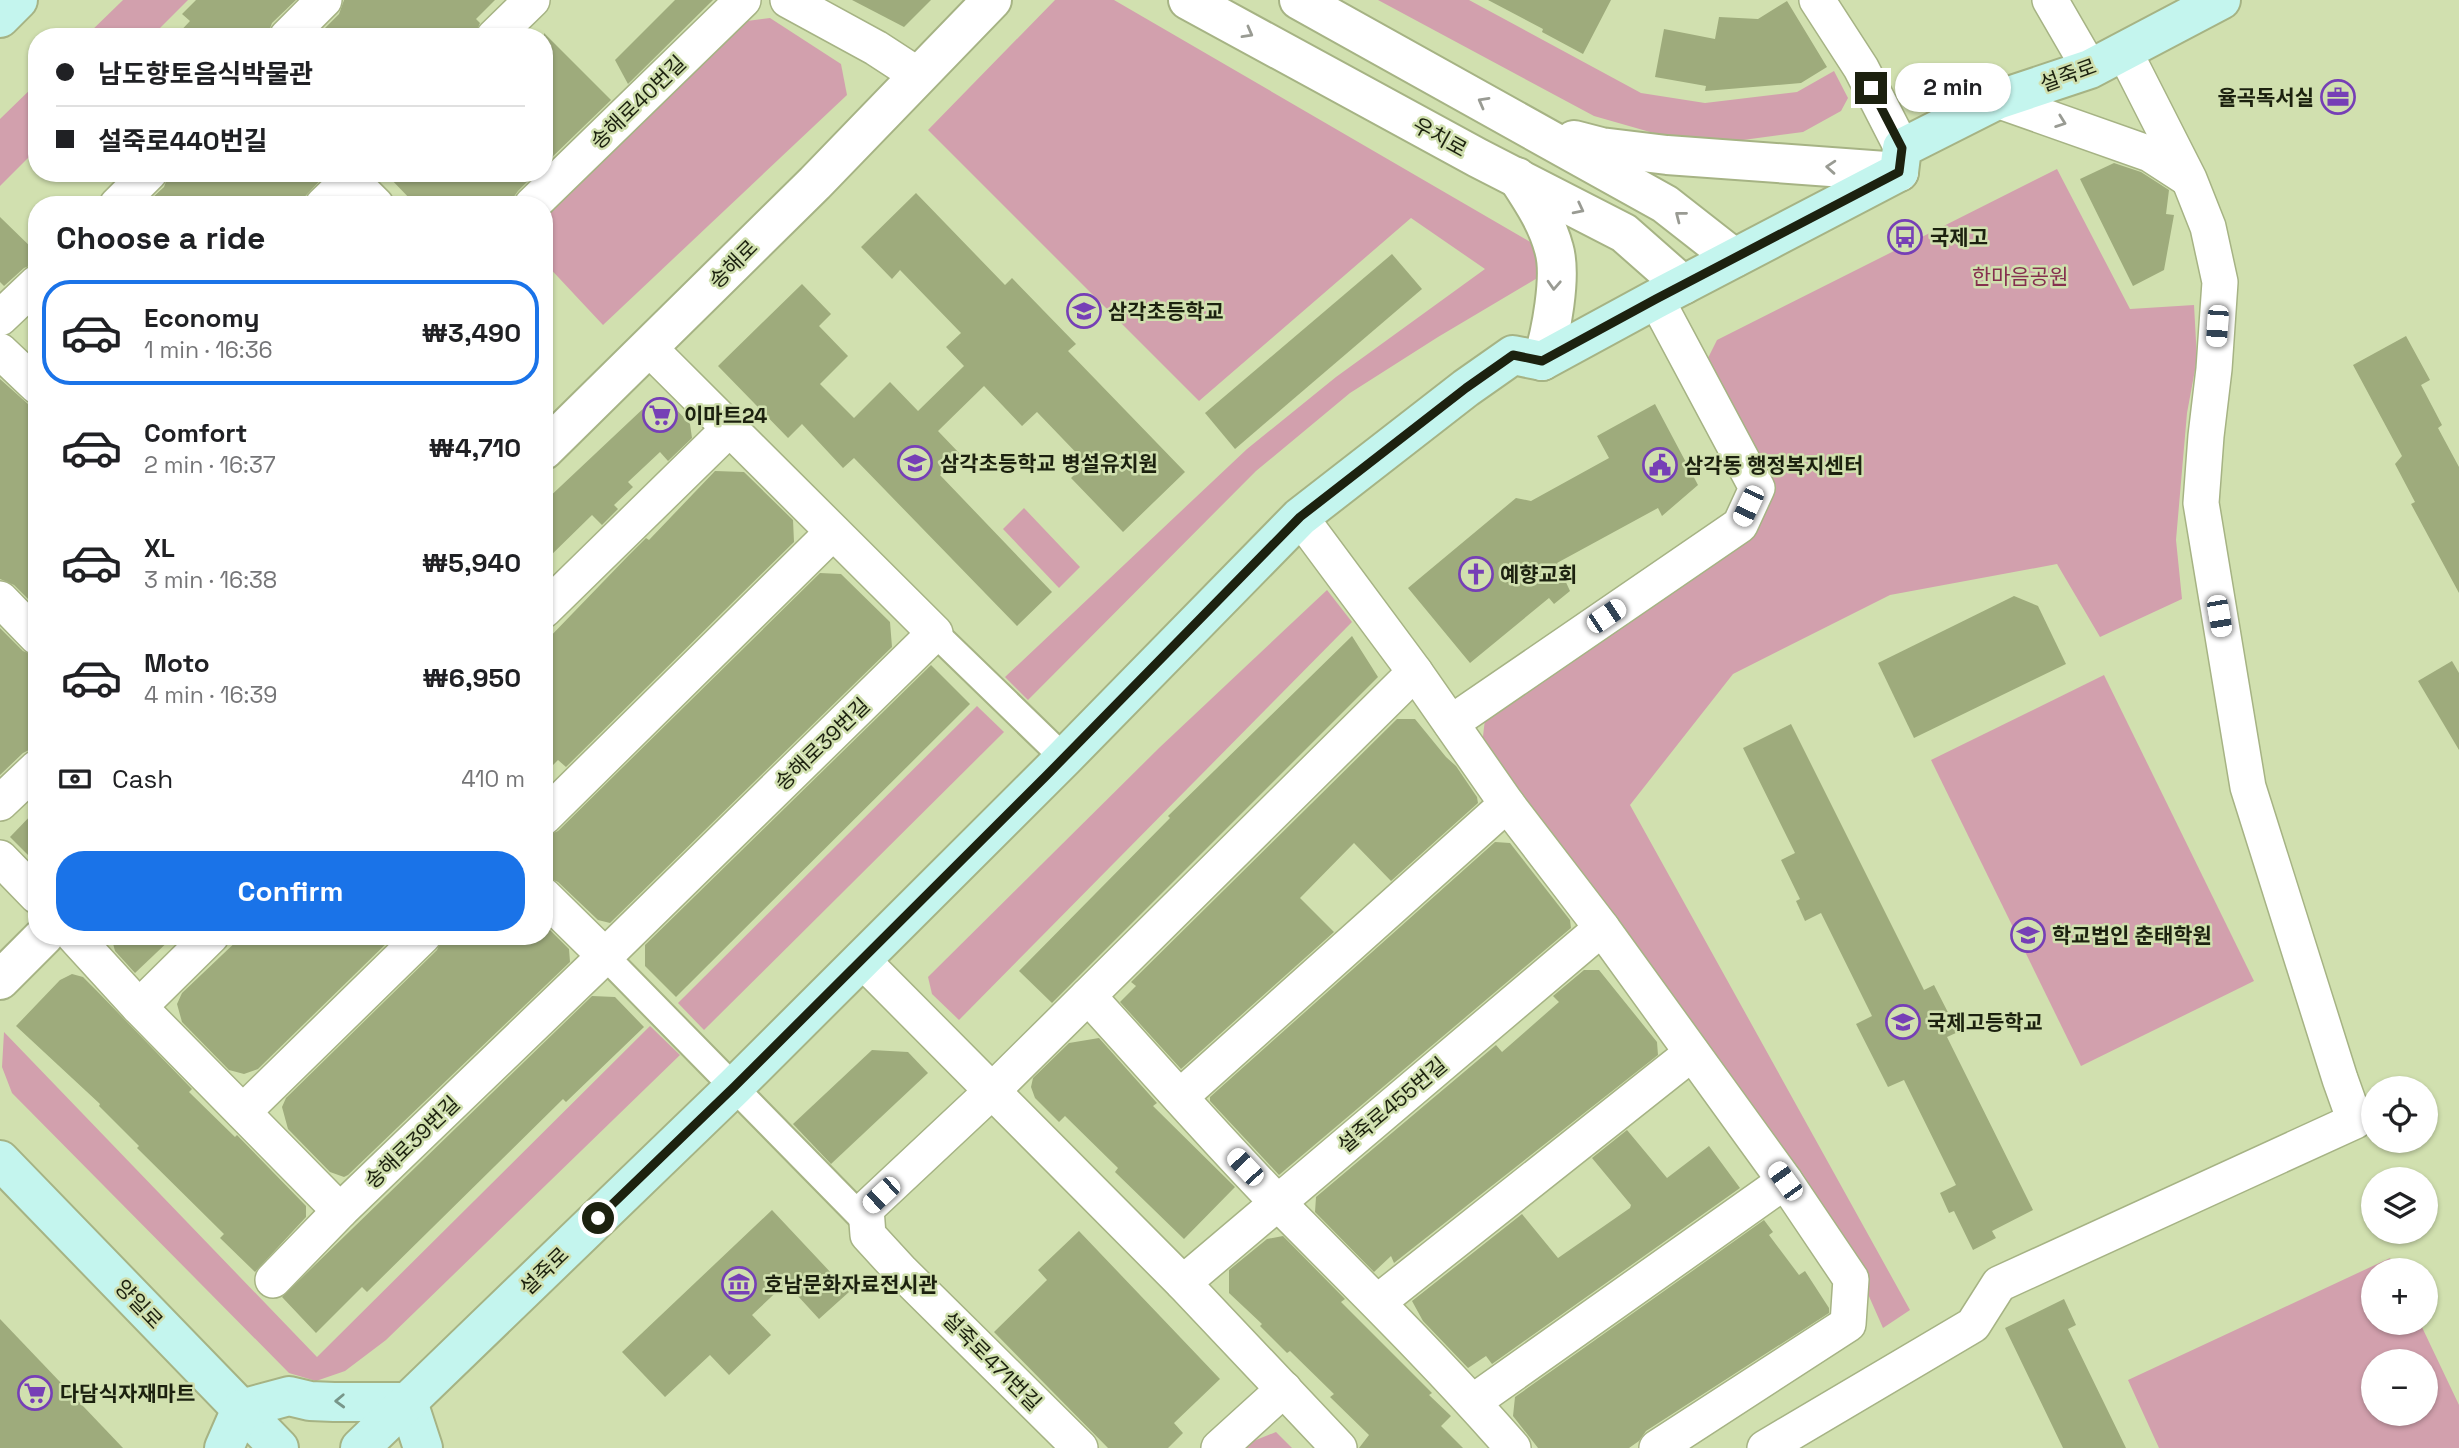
<!DOCTYPE html>
<meta charset="utf-8">
<style>
:root{--surface:#fff;--page:#f6f6f6;--text:#202124;--muted:#757577;--line:#e0e0e0;--accent:#1a73e8}
body{margin:0;font-family:"Space Grotesk","Noto Sans KR",sans-serif;background:var(--page);color:var(--text);height:100vh;display:flex;flex-direction:column;font-size:26px;white-space:nowrap}
*{box-sizing:border-box;margin:0}
p{font-size:23px;color:var(--muted)}
.icon{flex:none;width:38px;height:38px;fill:none;stroke:currentColor;stroke-width:2;stroke-linecap:round;stroke-linejoin:round}
.map{position:relative;flex:1;overflow:hidden}
.details{position:absolute;left:28px;top:196px;width:525px;height:749px;display:flex;flex-direction:column;background:var(--surface);border-radius:28px;box-shadow:0 2px 5px #0004}
.details>*{flex:none}
.hud{position:absolute;left:28px;top:28px;width:525px;height:154px;border-radius:28px;box-shadow:0 2px 5px #0004;display:grid;align-content:center;height:154px;padding:0 28px;background:var(--surface)}
.fabs{position:absolute;left:2361px;top:1076px;display:grid;gap:14px}
.fabs a{display:grid;place-items:center;width:77px;height:77px;border-radius:50%;background:var(--surface);box-shadow:0 2px 5px #0004;font-size:35px}
.end{position:absolute;width:32px;height:32px;margin:-16px;border:9px solid #1c210f;background:#fff;box-shadow:0 0 0 4px #fff}
.from{border-radius:50%}
.bubble{position:absolute;height:49px;border-radius:24px;background:var(--surface);box-shadow:0 2px 5px #0004;font-size:23px;font-weight:700;line-height:49px;text-align:center}
.car{position:absolute;width:21px;height:42px;margin:-21px -10px;border-radius:9px;box-shadow:0 0 5px 2px #0007;background:linear-gradient(#fff 24%,#345 0 40%,#fff 0 76%,#345 0 86%,#fff 0)}
.hud b{display:flex;align-items:center;gap:24px;height:66px;font-size:26px}
.hud b+b{border-top:2px solid var(--line)}
.hud i{width:18px;height:18px;background:var(--text)}
ul{padding:0;list-style:none}
li{display:flex;align-items:center;gap:21px;height:105px;margin:0 14px 10px;padding:0 14px;border:4px solid transparent;border-radius:28px}
li div{flex:1}
li b{display:block;font-size:26px}
li em{font-style:normal;font-weight:700}
li.current{border-color:var(--accent)}
li>.icon{width:63px;height:63px;stroke-width:1.5}
h2{padding:0 28px;font-size:32px;line-height:84px}
.pay{display:flex;align-items:center;gap:18px;height:77px;padding:0 28px;font-size:26px}
.pay p{margin-inline-start:auto}
.primary-button{display:flex;gap:14px;margin-top:auto;padding:14px 28px}
.primary-button a{flex:1;height:80px;border-radius:28px;background:var(--accent);color:#fff;font-size:28px;font-weight:700;line-height:80px;text-align:center}
.map>svg:first-child{display:block}
.green{fill:#d2a0ad;fill-rule:evenodd}
.building{fill:#9eab7c}
.lines{fill:none;stroke-linecap:round;stroke-linejoin:round}
.pedestrian-casing{stroke:#a6b384;stroke-width:30}
.minor-casing{stroke:#a6b384;stroke-width:38}
.tertiary-casing{stroke:#a6b384;stroke-width:42}
.secondary-casing{stroke:#a6b384;stroke-width:42}
.pedestrian{stroke:#fff;stroke-width:26}
.minor{stroke:#fff;stroke-width:35}
.tertiary{stroke:#fff;stroke-width:38}
.secondary{stroke:#c4f5ee;stroke-width:38}
.oneway{stroke:#999b93}
.oneway2{stroke:#78968a}
.route{stroke:#1c210f;stroke-width:9}
.labels{text-anchor:middle;dominant-baseline:central;stroke-width:5;stroke-linejoin:round;paint-order:stroke}
.street-label{font-size:21px;fill:#1c210f;stroke:#d1e0af}
.poi-label{font-size:21px;font-weight:bold;fill:#1c210f;stroke:#d1e0af;text-anchor:start}
.park-label{font-size:21px;fill:#852f4e;stroke:#d1e0af}
</style>
<div class="map">
<svg width="2459" height="1448" viewBox="0 0 2459 1448">
<rect width="100%" height="100%" fill="#d1e0af"/>
<!-- green -->
<g class="green">
<polygon points="123,0 188,0 151,37 85,37"/>
<polygon points="1055,0 1114,0 1532,243 1552,263 1539,277 1438,337 1350,393 1256,471 1028,700 1005,677 1247,449 1336,377 1485,269 1411,218 1199,401 928,130"/>
<polygon points="1378,0 1469,0 1641,93 1705,103 1797,92 1834,71 1848,98 1841,111 1803,132 1743,140 1678,140 1594,116"/>
<polygon points="770,18 841,64 847,95 603,325 544,262 544,212 747,21"/>
<polygon points="37,83 37,149 0,186 0,119"/>
<polygon points="2057,169 2130,309 2194,305 2197,359 2187,413 2176,540 2182,599 2100,637 2057,564 1890,595 1733,674 1630,805 1910,1310 1883,1328 1849,1251 1482,745 1485,719 1755,532 1706,362 1717,340"/>
<polygon points="1024,508 1080,567 1059,588 1003,529"/>
<polygon points="1327,590 1352,622 959,1020 932,994 928,977 1159,748"/>
<polygon points="2104,675 2254,981 2081,1066 1931,760"/>
<polygon points="977,706 1004,732 704,1030 678,1003"/>
<polygon points="650,1026 680,1055 386,1340 345,1371 316,1381 289,1373 12,1093 2,1067 4,1032 317,1357"/>
<path d="M2390,1258L2396,1270H2373V1323H2420L2459,1405V1448H2159L2128,1380ZM2373,1362H2426V1414H2373Z"/>
<polygon points="1276,1432 1292,1448 1244,1448 1251,1442"/>
</g>
<!-- building -->
<g class="building">
<polygon points="196,0 296,0 272,23 267,37 175,37 190,21 182,14"/>
<polygon points="344,0 495,0 476,19 480,23 474,37 316,37 339,14"/>
<polygon points="675,0 713,0 628,84 615,60"/>
<polygon points="852,0 931,0 904,27"/>
<polygon points="1488,0 1611,0 1583,54 1542,32 1543,29"/>
<polygon points="1787,1 1827,67 1801,83 1705,91 1706,86 1655,77 1664,29 1715,39 1719,17 1758,19"/>
<polygon points="544,33 611,100 544,165"/>
<polygon points="2114,163 2141,172 2169,190 2166,214 2174,215 2164,270 2133,286 2080,179"/>
<polygon points="169,173 327,173 297,205 152,205 152,198 164,187"/>
<polygon points="385,173 536,173 518,191 508,205 416,205"/>
<polygon points="916,193 1005,285 1012,278 1076,344 1068,351 1185,472 1123,532 1071,478 1086,463 1037,412 1022,426 984,386 938,431 961,455 940,475 1052,592 1017,626 854,458 843,468 802,424 788,438 718,366 802,284 831,314 819,326 848,356 820,384 854,418 890,382 918,411 964,366 946,347 961,333 900,270 892,279 861,247"/>
<polygon points="0,217 37,253 37,263 24,268 4,286 0,282"/>
<polygon points="1392,254 1422,289 1235,449 1205,413"/>
<polygon points="2406,336 2430,380 2421,385 2442,425 2438,428 2459,467 2459,593 2411,504 2415,502 2395,464 2402,456 2353,365"/>
<polygon points="0,379 37,412 37,608 14,585 0,579"/>
<polygon points="670,403 690,424 692,438 668,461 660,452 628,482 633,487 614,505 618,509 602,525 592,515 544,562 544,502 647,405"/>
<polygon points="1655,404 1698,485 1662,516 1658,508 1557,563 1570,591 1554,604 1549,598 1470,663 1408,588 1516,498 1531,501 1609,458 1597,436"/>
<polygon points="715,471 744,472 793,520 794,542 566,767 558,760 544,774 544,643 629,555 646,538 649,540"/>
<polygon points="820,573 841,574 890,622 892,647 610,923 598,920 558,882 544,876 544,837 558,831"/>
<polygon points="2014,596 2038,606 2066,664 1914,738 1878,663"/>
<polygon points="0,628 23,651 37,657 37,746 23,753 0,775"/>
<polygon points="1352,636 1378,677 1052,1003 1019,971 1170,818 1168,816"/>
<polygon points="2452,661 2459,673 2459,750 2418,681"/>
<polygon points="931,665 970,704 676,997 645,966 645,945"/>
<polygon points="1397,719 1415,719 1446,757 1456,766 1477,797 1478,803 1391,881 1354,843 1300,898 1334,932 1181,1069 1120,1002 1136,986 1131,982"/>
<polygon points="1791,724 1924,990 1934,985 1958,1032 1947,1037 2033,1210 1992,1231 1996,1238 1973,1250 1954,1211 1949,1213 1940,1193 1956,1185 1904,1080 1888,1087 1856,1024 1872,1016 1821,913 1805,921 1796,901 1800,899 1781,860 1795,853 1743,748"/>
<polygon points="37,809 37,864 10,837"/>
<polygon points="1495,842 1510,843 1570,920 1571,928 1279,1175 1210,1101 1210,1097"/>
<polygon points="544,924 569,949 570,962 348,1175 344,1177 330,1172 288,1129 282,1107 286,1098 437,950 443,936 544,936"/>
<polygon points="111,936 174,936 135,973 115,951"/>
<polygon points="242,936 394,936 258,1069 244,1074 229,1070 182,1022 177,1004 182,993"/>
<polygon points="1584,970 1599,970 1657,1042 1658,1055 1394,1263 1391,1256 1374,1272 1315,1212 1316,1197 1496,1045 1502,1052 1559,1002 1553,996"/>
<polygon points="72,974 83,977 96,990 192,1089 189,1092 235,1137 237,1135 306,1206 306,1217 255,1272 220,1238 224,1234 137,1148 139,1146 99,1106 100,1104 16,1026 60,980"/>
<polygon points="592,996 615,997 644,1027 566,1102 563,1099 367,1292 362,1287 316,1333 282,1297"/>
<polygon points="1099,1038 1157,1103 1153,1106 1235,1187 1184,1239 1115,1172 1118,1168 1065,1116 1059,1122 1035,1098 1031,1087 1033,1078 1069,1043"/>
<polygon points="872,1050 908,1052 928,1073 831,1164 793,1124"/>
<polygon points="1627,1130 1667,1178 1709,1146 1740,1188 1492,1364 1486,1356 1468,1368 1423,1321 1412,1301 1522,1214 1558,1258 1630,1208 1631,1205 1592,1158"/>
<polygon points="772,1210 849,1292 819,1319 786,1283 752,1315 771,1335 729,1375 710,1355 665,1397 622,1352"/>
<polygon points="1764,1220 1773,1232 1769,1235 1799,1275 1805,1271 1829,1308 1829,1313 1646,1431 1639,1441 1629,1448 1538,1448 1513,1416 1515,1397"/>
<polygon points="1079,1231 1220,1379 1174,1423 1183,1433 1168,1448 1108,1448 994,1332 1047,1280 1038,1270"/>
<polygon points="1283,1236 1345,1299 1341,1302 1432,1393 1429,1395 1451,1416 1441,1426 1463,1448 1359,1448 1369,1435 1330,1397 1334,1394 1290,1351 1287,1353 1260,1326 1262,1324 1229,1293 1229,1270 1267,1239"/>
<polygon points="2064,1299 2076,1325 2068,1329 2126,1448 2063,1448 2005,1328"/>
<polygon points="0,1319 123,1448 0,1448"/>
</g>
<g class="lines">
<!-- pedestrian casing -->
<g class="pedestrian-casing">
<g id="pedestrian">
<polyline points="935,633 1064,758"/>
<polyline points="605,956 867,1223"/>
</g>
</g>
<!-- minor casing -->
<g class="minor-casing">
<g id="minor">
<polyline points="788,0 876,48 919,76"/>
<polyline points="1817,0 1861,68 1902,148"/>
<polyline points="2050,0 2090,69"/>
<polyline points="287,37 324,0"/>
<polyline points="494,37 532,0"/>
<polyline points="1997,100 2150,154 2187,178"/>
<polyline points="350,179 376,205"/>
<polyline points="117,205 149,173"/>
<polyline points="323,205 356,173"/>
<polyline points="532,205 743,0"/>
<polyline points="0,318 37,283"/>
<polyline points="0,351 37,386"/>
<polyline points="1300,517 1415,672 1507,804 1602,928 1785,1181 1851,1279 1848,1324 1657,1448"/>
<polyline points="0,599 37,637"/>
<polyline points="544,610 729,429"/>
<polyline points="1451,723 1740,525 1757,488 1656,299"/>
<polyline points="0,803 37,768"/>
<polyline points="544,817 833,532"/>
<polyline points="0,858 37,896"/>
<polyline points="544,896 605,956"/>
<polyline points="74,936 139,1007 340,1211 605,956 935,633 649,348"/>
<polyline points="861,959 1183,1283 1339,1448"/>
<path d="M1088,996C1151,1065 1213,1136 1278,1203C1358,1284 1439,1363 1513,1448"/>
<polyline points="139,1007 211,936"/>
<polyline points="1180,1097 1507,804"/>
<polyline points="243,1112 423,936"/>
<polyline points="273,1280 340,1211"/>
<polyline points="1183,1283 1602,928"/>
<polyline points="1378,1302 1692,1053"/>
<polyline points="1473,1402 1785,1181"/>
<polyline points="1080,1448 902,1272 868,1235 866,1209 992,1091 1415,672"/>
<polyline points="1219,1448 1284,1389"/>
<polyline points="1765,1448 1973,1325 1999,1284 2355,1121 2340,1079 2248,787 2201,503 2206,436 2214,369 2220,282 2208,227 2189,179 2125,53"/>
</g>
</g>
<!-- tertiary casing -->
<g class="tertiary-casing">
<g id="tertiary">
<polyline points="1188,0 1478,158 1624,233 1683,285"/>
<polyline points="1299,0 1665,204 1734,258"/>
<polyline points="1574,140 1601,147 1667,155 1899,172"/>
<path d="M1517,177C1532,200 1547,222 1554,249C1562,276 1551,334 1542,361"/>
<polyline points="544,450 815,183 992,0"/>
<polyline points="0,980 44,936"/>
</g>
</g>
<!-- secondary casing -->
<g class="secondary-casing">
<g id="secondary">
<polyline points="0,18 18,0"/>
<polyline points="0,1160 279,1448"/>
<polyline points="408,1402 423,1448"/>
<polyline points="241,1409 289,1396 310,1401 334,1402 408,1402"/>
<polyline points="224,1448 241,1409"/>
<polyline points="360,1448 734,1087 1064,758 1300,517 1466,388 1513,355 1542,361 1656,299 1899,172 1902,148 1997,100 2090,69 2221,0"/>
</g>
</g>
<!-- pedestrian -->
<use href="#pedestrian" class="pedestrian"/>
<!-- minor -->
<use href="#minor" class="minor"/>
<!-- tertiary -->
<use href="#tertiary" class="tertiary"/>
<!-- secondary -->
<use href="#secondary" class="secondary"/>
</g>
<!-- one-way arrows -->
<defs><path id="oneway-chevron" d="M-2-3.5L2.5 0L-2 3.5" fill="none" stroke-width="1.6" stroke-linecap="round" stroke-linejoin="round" transform="scale(1.75)"/></defs>
<g class="oneway">
<use href="#oneway-chevron" transform="translate(1248 33) rotate(29)"/>
<use href="#oneway-chevron" transform="translate(1483 102) rotate(-151)"/>
<use href="#oneway-chevron" transform="translate(2061 122) rotate(20)"/>
<use href="#oneway-chevron" transform="translate(1831 167) rotate(-176)"/>
<use href="#oneway-chevron" transform="translate(1579 209) rotate(27)"/>
<use href="#oneway-chevron" transform="translate(1680 216) rotate(-142)"/>
<use href="#oneway-chevron" transform="translate(1554 285) rotate(93)"/>
</g>
<use class="oneway2" href="#oneway-chevron" transform="translate(340 1401) rotate(178)"/>
<g class="lines">
<!-- route -->
<polyline class="route" points="598,1218 734,1087 1046,776 1300,517 1466,388 1513,355 1542,361 1656,299 1899,172 1902,148 1871,88"/>
</g>
<!-- icons -->
<defs>
<g id="office-ring" transform="scale(1.75)"><circle r="9.5" fill="#d1e0af" stroke="#763fb6" stroke-width="1.5"/><path d="M-6-3h4V-5.5h4V-3h4V5H-6ZM-1-4.5V-3h2v-1.5ZM-6 0V1H6V0Z" fill="#763fb6"/></g>
<g id="bus-ring" transform="scale(1.75)"><circle r="9.5" fill="#d1e0af" stroke="#763fb6" stroke-width="1.5"/><path d="M-5-6H5V4H4V6H2V4H-2V6H-4V4H-5ZM-3.5-4V0h7V-4ZM-3.5 1.2v1.5H-2V1.2ZM2 1.2v1.5H3.5V1.2Z" fill="#763fb6"/></g>
<g id="school-ring" transform="scale(1.75)"><circle r="9.5" fill="#d1e0af" stroke="#763fb6" stroke-width="1.5"/><path d="M0-5L7-2L0 1L-7-2ZM-4 1L0 2.5L4 1V4Q0 6-4 4Z" fill="#763fb6"/></g>
<g id="supermarket-ring" transform="scale(1.75)"><circle r="9.5" fill="#d1e0af" stroke="#763fb6" stroke-width="1.5"/><path d="M-6-5.5h2.5l.6 2H6L4.5 2H-2.5L-4.4-4H-6ZM-1.5 3.2a1.3 1.3 0 1 0 .1 0ZM3 3.2a1.3 1.3 0 1 0 .1 0Z" fill="#763fb6"/></g>
<g id="civic-ring" transform="scale(1.75)"><circle r="9.5" fill="#d1e0af" stroke="#763fb6" stroke-width="1.5"/><path d="M-.6-6.5H3V-4.5H.6V-3L4-1V1h2V6H-6V1h2V-1L-.6-3ZM-1.2 2.5V6h2.4V2.5Z" fill="#763fb6"/></g>
<g id="church-ring" transform="scale(1.75)"><circle r="9.5" fill="#d1e0af" stroke="#763fb6" stroke-width="1.5"/><path d="M-1.2-6h2.4v3.5h3.3v2.4h-3.3V6h-2.4V-.1h-3.3v-2.4h3.3Z" fill="#763fb6"/></g>
<g id="museum-ring" transform="scale(1.75)"><circle r="9.5" fill="#d1e0af" stroke="#763fb6" stroke-width="1.5"/><path d="M0-6L6-3V-2H-6V-3ZM-5-1h2V3h-2ZM-1-1h2V3h-2ZM3-1h2V3H3ZM-6 4H6V6H-6Z" fill="#763fb6"/></g>
</defs>
<g fill-rule="evenodd">
<use href="#office-ring" x="2338" y="97"/>
<use href="#bus-ring" x="1905" y="237"/>
<use href="#school-ring" x="1084" y="311"/>
<use href="#supermarket-ring" x="660" y="415"/>
<use href="#school-ring" x="915" y="463"/>
<use href="#civic-ring" x="1660" y="465"/>
<use href="#church-ring" x="1476" y="574"/>
<use href="#school-ring" x="2028" y="935"/>
<use href="#school-ring" x="1903" y="1022"/>
<use href="#museum-ring" x="739" y="1284"/>
<use href="#supermarket-ring" x="35" y="1393"/>
</g>
<g class="labels">
<!-- street labels -->
<g class="street-label">
<text transform="translate(2068 75) rotate(-20)">설죽로</text>
<text transform="translate(638 102) rotate(-44)">송해로40번길</text>
<text transform="translate(1440 137) rotate(29)">우치로</text>
<text transform="translate(733 264) rotate(-45)">송해로</text>
<text transform="translate(822 744) rotate(-44)">송해로39번길</text>
<text transform="translate(1392 1105) rotate(-40)">설죽로455번길</text>
<text transform="translate(412 1142) rotate(-44)">송해로39번길</text>
<text transform="translate(544 1271) rotate(-44)">설죽로</text>
<text transform="translate(139 1304) rotate(46)">양일로</text>
<text transform="translate(992 1361) rotate(45)">설죽로471번길</text>
</g>
<!-- poi labels -->
<g class="poi-label">
<text x="2314" y="97" text-anchor="end">율곡독서실</text>
<text x="1930" y="237">국제고</text>
<text x="1108" y="311">삼각초등학교</text>
<text x="684" y="415">이마트24</text>
<text x="940" y="463">삼각초등학교 병설유치원</text>
<text x="1684" y="465">삼각동 행정복지센터</text>
<text x="1500" y="574">예향교회</text>
<text x="2052" y="935">학교법인 춘태학원</text>
<text x="1927" y="1022">국제고등학교</text>
<text x="764" y="1284">호남문화자료전시관</text>
<text x="60" y="1393">다담식자재마트</text>
</g>
<!-- park labels -->
<g class="park-label">
<text x="2020" y="276">한마음공원</text>
</g>
</g>
</svg>
<div class="fabs">
<a><svg class="icon" aria-label="locate" viewBox="0 0 24 24"><circle cx="12" cy="12" r="6"/><path d="M12 2v4M12 18v4M2 12h4M18 12h4"/></svg></a>
<a><svg class="icon" aria-label="layers" viewBox="0 0 24 24"><path d="M12 4l9 5-9 5-9-5zM3 14l9 5 9-5"/></svg></a>
<a>+</a>
<a>−</a>
</div>
<i class="end from" style="left:598px;top:1218px"></i>
<i class="end" style="left:1871px;top:88px"></i>
<div class="bubble" style="left:1895px;top:63px;width:116px">2 min</div>
<i class="car" style="left:2217px;top:326px;rotate:184deg"></i>
<i class="car" style="left:1748px;top:506px;rotate:205deg"></i>
<i class="car" style="left:1606px;top:616px;rotate:56deg"></i>
<i class="car" style="left:2219px;top:616px;rotate:170deg"></i>
<i class="car" style="left:1245px;top:1167px;rotate:317deg"></i>
<i class="car" style="left:1785px;top:1181px;rotate:324deg"></i>
<i class="car" style="left:881px;top:1195px;rotate:227deg"></i>
<div class="hud">
<b><i class="from"></i>남도향토음식박물관</b>
<b><i></i>설죽로440번길</b>
</div>
<section class="details">
<h2>Choose a ride</h2>
<ul>
<li class="current"><svg class="icon" aria-label="car" viewBox="0 0 24 24"><path d="M5 17H2v-5l4-1 3-4h7l3 4 3 1v5h-3M9 17h6M6 11h13"/><circle cx="7" cy="17" r="2"/><circle cx="17" cy="17" r="2"/></svg><div><b>Economy</b><p>1 min · 16:36</p></div><em>₩3,490</em></li>
<li><svg class="icon" aria-label="car" viewBox="0 0 24 24"><path d="M5 17H2v-5l4-1 3-4h7l3 4 3 1v5h-3M9 17h6M6 11h13"/><circle cx="7" cy="17" r="2"/><circle cx="17" cy="17" r="2"/></svg><div><b>Comfort</b><p>2 min · 16:37</p></div><em>₩4,710</em></li>
<li><svg class="icon" aria-label="car" viewBox="0 0 24 24"><path d="M5 17H2v-5l4-1 3-4h7l3 4 3 1v5h-3M9 17h6M6 11h13"/><circle cx="7" cy="17" r="2"/><circle cx="17" cy="17" r="2"/></svg><div><b>XL</b><p>3 min · 16:38</p></div><em>₩5,940</em></li>
<li><svg class="icon" aria-label="car" viewBox="0 0 24 24"><path d="M5 17H2v-5l4-1 3-4h7l3 4 3 1v5h-3M9 17h6M6 11h13"/><circle cx="7" cy="17" r="2"/><circle cx="17" cy="17" r="2"/></svg><div><b>Moto</b><p>4 min · 16:39</p></div><em>₩6,950</em></li>
</ul>
<div class="pay"><svg class="icon" aria-label="cash" viewBox="0 0 24 24"><path d="M3 7h18v10H3z"/><circle cx="12" cy="12" r="2"/></svg>Cash<p>410 m</p></div>
<div class="primary-button"><a>Confirm</a></div>
</section>
</div>
